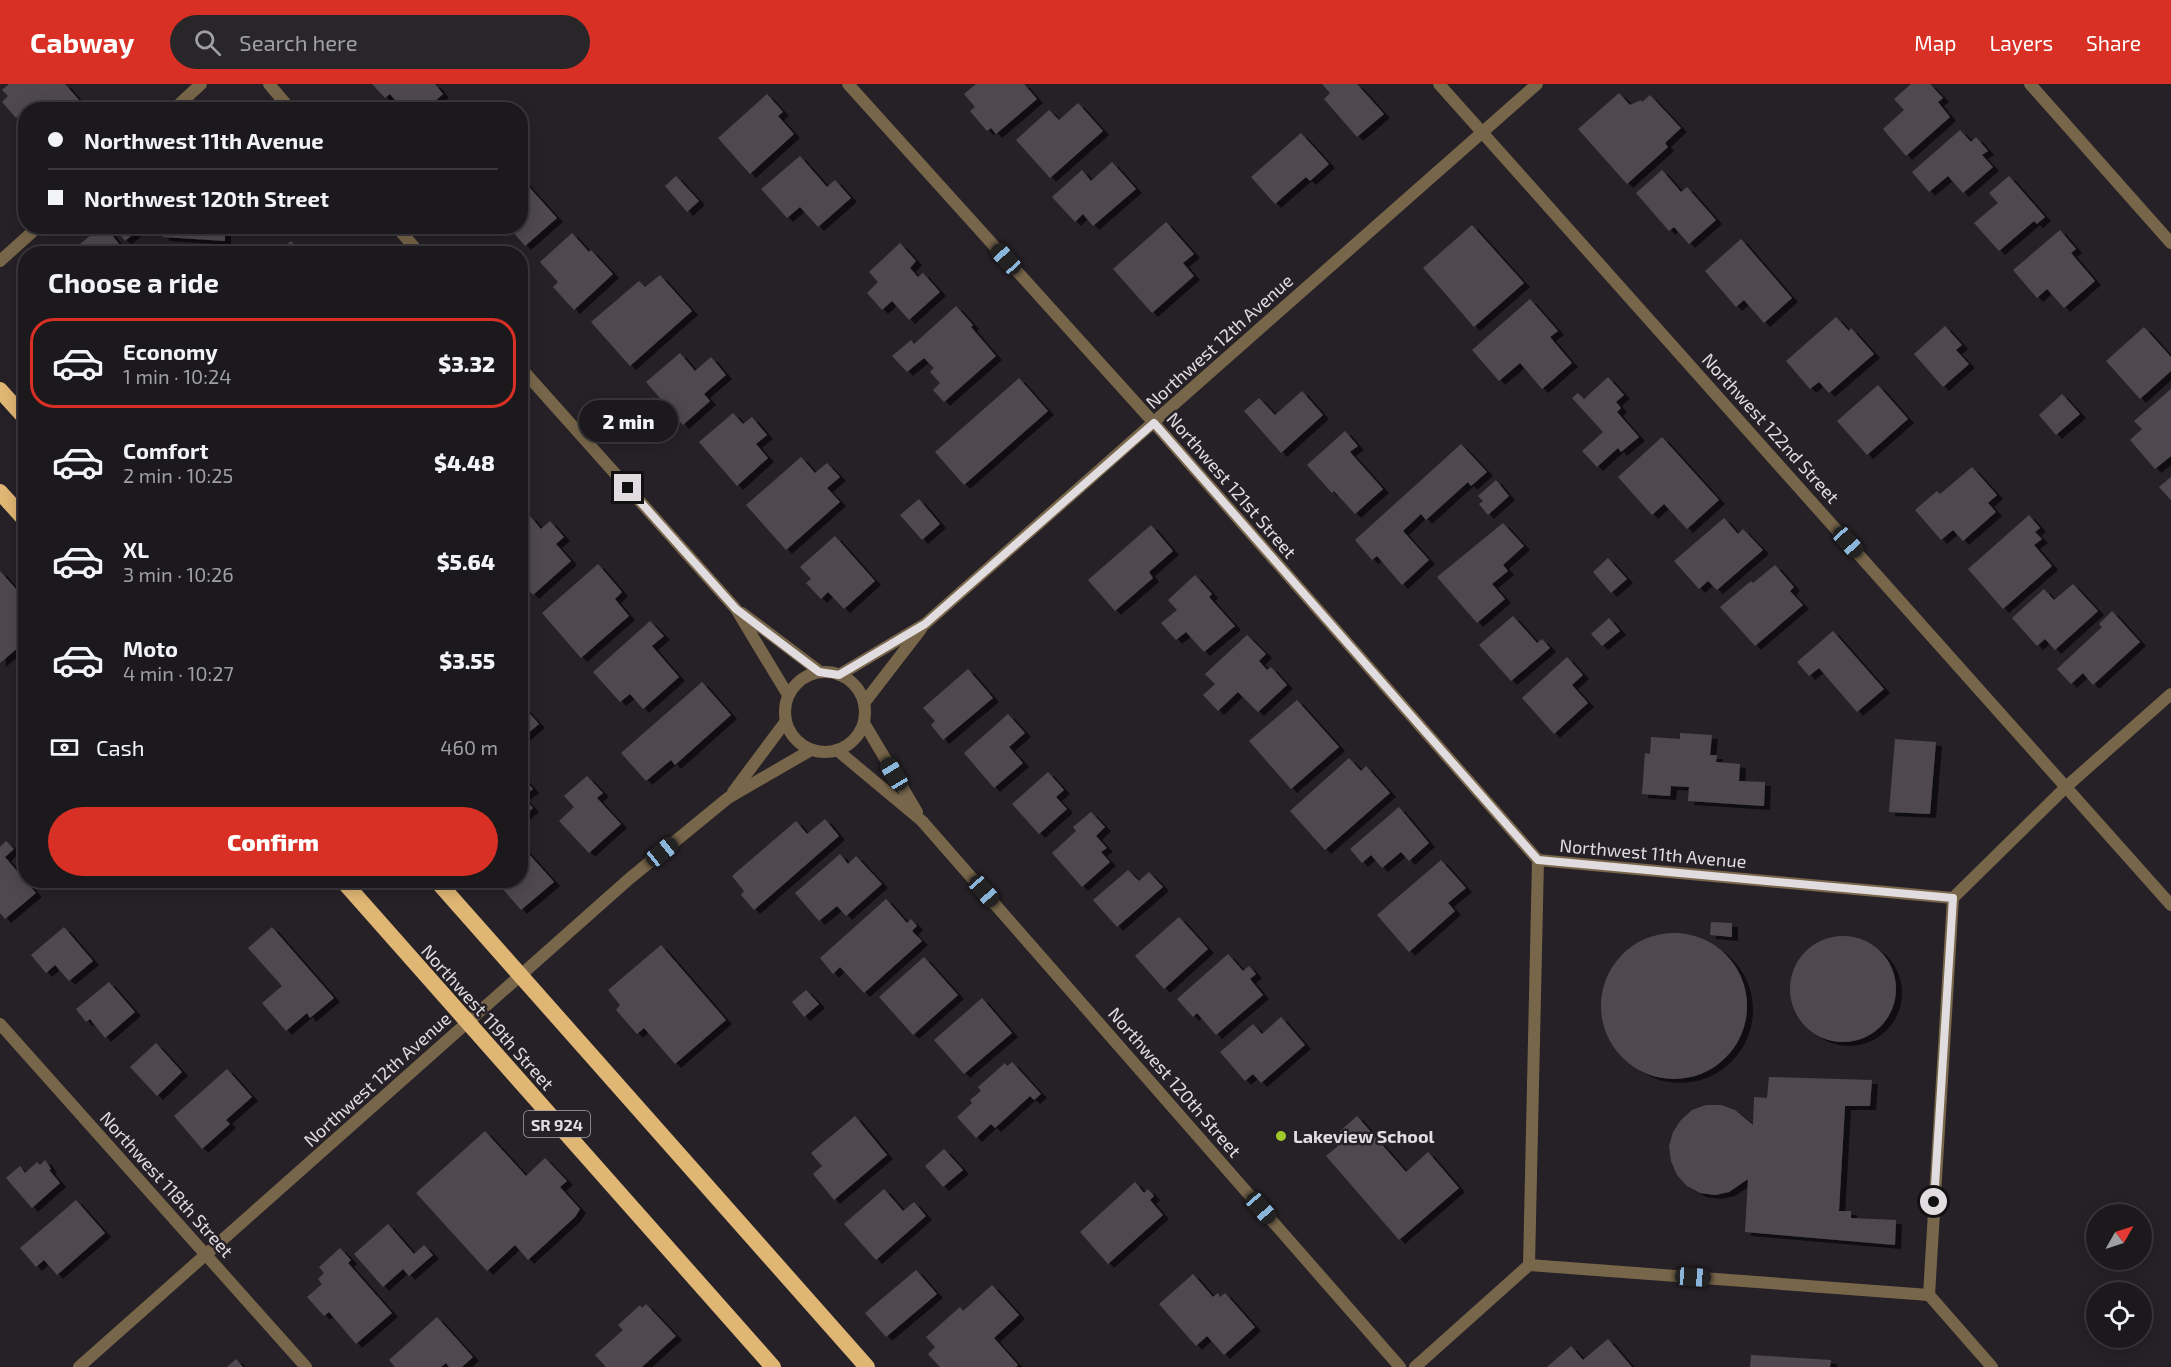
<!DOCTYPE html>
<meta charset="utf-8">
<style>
:root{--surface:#1c191c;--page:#292629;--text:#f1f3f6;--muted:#a0a0a3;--line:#3a383b;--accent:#d93025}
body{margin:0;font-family:"Exo 2",sans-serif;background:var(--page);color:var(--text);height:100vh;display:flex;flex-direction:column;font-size:22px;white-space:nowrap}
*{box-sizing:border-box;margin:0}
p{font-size:20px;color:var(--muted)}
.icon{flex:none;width:33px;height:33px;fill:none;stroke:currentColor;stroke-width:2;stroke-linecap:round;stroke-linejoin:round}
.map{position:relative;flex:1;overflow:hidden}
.details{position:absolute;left:18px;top:162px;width:510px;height:642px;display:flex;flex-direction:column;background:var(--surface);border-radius:24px;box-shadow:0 3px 15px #0003,0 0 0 2px var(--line)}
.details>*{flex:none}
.banner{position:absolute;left:18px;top:18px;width:510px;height:132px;border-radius:24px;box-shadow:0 3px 15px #0003,0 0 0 2px var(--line);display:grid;align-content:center;height:132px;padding:0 30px;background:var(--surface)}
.needle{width:39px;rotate:51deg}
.buttons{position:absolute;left:2086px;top:1120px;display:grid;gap:12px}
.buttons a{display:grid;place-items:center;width:66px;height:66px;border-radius:50%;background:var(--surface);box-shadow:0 3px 15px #0003,0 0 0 2px var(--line);font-size:30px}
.end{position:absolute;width:27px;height:27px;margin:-14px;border:8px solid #e0dcdf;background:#111;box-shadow:0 0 0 3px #111}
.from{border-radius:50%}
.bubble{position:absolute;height:42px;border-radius:21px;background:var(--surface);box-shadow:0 3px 15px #0003,0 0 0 2px var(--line);font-size:20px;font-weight:800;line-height:42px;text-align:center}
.car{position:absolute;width:18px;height:36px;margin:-18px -9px;border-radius:8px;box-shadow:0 0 4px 2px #0007;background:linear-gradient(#222 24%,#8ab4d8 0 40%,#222 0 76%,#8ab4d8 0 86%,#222 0)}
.banner b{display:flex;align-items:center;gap:21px;height:57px;font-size:22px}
.banner b+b{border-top:2px solid var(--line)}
.banner i{width:15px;height:15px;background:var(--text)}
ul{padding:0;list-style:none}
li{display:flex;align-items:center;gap:18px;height:90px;margin:0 12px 9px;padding:0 18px;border:3px solid transparent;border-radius:24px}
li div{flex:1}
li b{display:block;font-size:22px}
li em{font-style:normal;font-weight:800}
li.current{border-color:var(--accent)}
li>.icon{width:54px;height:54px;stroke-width:1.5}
h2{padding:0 30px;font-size:27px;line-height:72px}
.pay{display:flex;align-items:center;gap:15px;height:66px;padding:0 30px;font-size:22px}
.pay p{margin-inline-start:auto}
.cta{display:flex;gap:12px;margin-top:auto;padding:12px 30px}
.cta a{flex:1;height:69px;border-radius:36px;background:var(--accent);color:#fff;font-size:24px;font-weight:800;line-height:69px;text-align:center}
header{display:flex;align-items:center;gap:36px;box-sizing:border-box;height:84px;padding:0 30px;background:var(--accent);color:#fff}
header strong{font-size:28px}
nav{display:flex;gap:33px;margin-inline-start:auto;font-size:21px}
.search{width:420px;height:54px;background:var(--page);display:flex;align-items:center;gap:15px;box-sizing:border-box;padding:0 21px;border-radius:33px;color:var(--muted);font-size:22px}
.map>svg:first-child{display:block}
.building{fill:#4f4a4f;filter:url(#shadow)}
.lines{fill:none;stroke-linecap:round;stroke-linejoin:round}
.minor{stroke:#78664a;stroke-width:12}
.tertiary{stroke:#78664a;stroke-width:12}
.trunk{stroke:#e0b674;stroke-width:16}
.route{stroke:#e0dcdf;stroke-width:8}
.poi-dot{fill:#a1c92b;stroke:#262126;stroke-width:2}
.labels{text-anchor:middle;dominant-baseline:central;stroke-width:5;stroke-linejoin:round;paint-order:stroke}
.shield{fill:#262126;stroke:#a8a4a8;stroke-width:1.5}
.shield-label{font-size:16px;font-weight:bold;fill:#e0dcdf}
.street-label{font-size:18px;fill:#e0dcdf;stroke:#262126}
.poi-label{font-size:18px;font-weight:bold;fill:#e0dcdf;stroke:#262126;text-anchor:start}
</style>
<header>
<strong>Cabway</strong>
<div class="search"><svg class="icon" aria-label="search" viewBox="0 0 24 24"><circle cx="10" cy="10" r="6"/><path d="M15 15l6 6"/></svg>Search here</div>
<nav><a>Map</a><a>Layers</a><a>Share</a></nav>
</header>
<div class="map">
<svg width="2171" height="1283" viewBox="0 0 2171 1283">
<defs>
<filter id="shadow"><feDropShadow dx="6" dy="4" stdDeviation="0" flood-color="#0009"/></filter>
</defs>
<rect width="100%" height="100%" fill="#262126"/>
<!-- building -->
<g class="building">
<polygon points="9,0 65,0 79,16 68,26 26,26 26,31 23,28 16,34 2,18 8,12 2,6"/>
<polygon points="372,0 435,0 443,10 425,26 403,26 390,10 385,14"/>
<polygon points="976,0 1024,0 1037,15 996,50 991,44 987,47 970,27 975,23 964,10"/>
<polygon points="1322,0 1357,0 1384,30 1357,53 1324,15 1330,9"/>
<polygon points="1911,0 1930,0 1943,14 1938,18 1950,33 1906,72 1883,45 1904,26 1894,15"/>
<polygon points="1619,9 1630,21 1641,16 1642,18 1650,11 1681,44 1665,59 1668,63 1627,100 1578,45"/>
<polygon points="767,10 783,28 778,32 794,50 750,90 718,54"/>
<polygon points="1078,19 1103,47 1050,94 1016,56 1049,26 1059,36"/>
<polygon points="1960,46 1971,58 1976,53 1988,67 1982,71 1993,83 1963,109 1948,92 1929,108 1912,88"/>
<polygon points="1301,49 1329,80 1310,97 1306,93 1275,120 1251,93"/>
<polygon points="800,72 827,103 835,96 851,114 818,143 800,123 787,134 761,105"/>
<polygon points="1112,78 1136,105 1093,142 1083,130 1075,138 1052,113 1082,86 1091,97"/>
<polygon points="1662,86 1681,108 1687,103 1716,136 1689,160 1674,143 1669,147 1636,109"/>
<polygon points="676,92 699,117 687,128 665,102"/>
<polygon points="2009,92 2045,133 2037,140 2034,137 1999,167 1974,139 1998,119 1989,109"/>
<polygon points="520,93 557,134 525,162 508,142 520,142"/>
<polygon points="1166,138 1194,170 1183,179 1194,192 1152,229 1113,185"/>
<polygon points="1472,141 1524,199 1474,243 1423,184"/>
<polygon points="102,142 105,142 123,165 118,170 88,170 80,160"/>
<polygon points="113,142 143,142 125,157"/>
<polygon points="162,142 266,142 265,148 225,146 225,157 163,153"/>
<polygon points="2060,146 2076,165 2071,169 2095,197 2064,224 2047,205 2037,214 2013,186"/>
<polygon points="572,149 589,168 591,166 613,190 574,226 553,203 558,198 540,178"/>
<polygon points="1741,155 1792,214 1764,239 1744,216 1736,223 1705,187"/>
<polygon points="291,157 302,170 277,170"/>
<polygon points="900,159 916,177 910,184 918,193 923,189 940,208 909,236 892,217 882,226 867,209 878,198 869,188"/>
<polygon points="660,191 692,227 630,282 591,238 639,197 645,203"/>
<polygon points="1530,215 1558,247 1550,253 1572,279 1542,305 1520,279 1499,297 1472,266"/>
<polygon points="956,222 973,241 971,243 996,272 944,318 933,306 940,299 930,288 934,284 924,274 907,288 892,272 911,256 914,260"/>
<polygon points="1836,233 1849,247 1851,244 1874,270 1829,309 1819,298 1810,305 1786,277"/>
<polygon points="1945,242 1962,261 1956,266 1969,280 1943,303 1914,270"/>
<polygon points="2144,243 2171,273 2171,287 2140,315 2106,277"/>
<polygon points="680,269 695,287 711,273 726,291 704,310 710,317 683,341 646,298"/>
<polygon points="1608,293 1624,311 1616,318 1621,324 1617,328 1639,353 1621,368 1618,364 1597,383 1582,367 1603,348 1572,314 1578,309 1584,315"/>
<polygon points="1019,294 1048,327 964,401 935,368"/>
<polygon points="1878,301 1908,335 1867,371 1837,337"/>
<polygon points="2171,305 2171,372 2155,385 2130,356 2142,345 2134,337"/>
<polygon points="1302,307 1323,331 1281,369 1244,327 1259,314 1275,331"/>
<polygon points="2062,310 2080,330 2056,351 2039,331"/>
<polygon points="733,329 743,340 752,333 767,351 756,360 768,374 737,402 699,358"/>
<polygon points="1345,347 1358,362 1350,368 1383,405 1355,430 1334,407 1332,409 1307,381"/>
<polygon points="1662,353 1719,416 1687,445 1664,420 1652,431 1618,393"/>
<polygon points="1461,360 1487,388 1471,402 1468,398 1426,436 1421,430 1403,447 1429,476 1402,501 1377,472 1372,476 1355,456"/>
<polygon points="801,373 815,389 827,379 840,393 827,404 840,418 786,466 746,421"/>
<polygon points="1972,383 1997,411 1988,419 1996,428 1963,457 1953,446 1941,456 1915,426 1937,407 1940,410"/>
<polygon points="2171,393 2171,416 2159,403"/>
<polygon points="1496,396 1509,412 1488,431 1479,420 1483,417 1478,412"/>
<polygon points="919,415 940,440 922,456 900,431"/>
<polygon points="2029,431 2040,444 2035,448 2042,455 2034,461 2052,482 2003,525 1968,485"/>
<polygon points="530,432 541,445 550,437 564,453 556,460 571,477 533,511 520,497 520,440"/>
<polygon points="1724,434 1738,450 1743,445 1763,466 1717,506 1708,497 1699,505 1674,477"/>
<polygon points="1503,439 1524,462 1503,481 1508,487 1492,500 1505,515 1477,539 1437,493"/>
<polygon points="1151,441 1173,467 1149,488 1153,494 1115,527 1088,496"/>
<polygon points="835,452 875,497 844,525 828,508 821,515 806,499 811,495 800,483"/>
<polygon points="1608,474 1627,495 1611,509 1593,488"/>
<polygon points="598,480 622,508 615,515 629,532 581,574 542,529"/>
<polygon points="1775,481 1794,503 1790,507 1803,521 1755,562 1720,523 1751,497 1753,499"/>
<polygon points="0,487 26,516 26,557 0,579"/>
<polygon points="1195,491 1212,510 1209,513 1235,542 1204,568 1186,548 1176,556 1161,539 1177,526 1168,516"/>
<polygon points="2073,500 2098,527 2055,566 2045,555 2037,562 2012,534 2044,505 2054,516"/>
<polygon points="2112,527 2140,558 2093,601 2083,589 2071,600 2057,585 2102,543 2099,540"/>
<polygon points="1513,532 1537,559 1542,555 1550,564 1511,597 1479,561"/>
<polygon points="1609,534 1620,547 1602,562 1591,550"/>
<polygon points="650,537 664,552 652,562 679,593 643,625 630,610 620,618 593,588"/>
<polygon points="1833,547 1884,605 1857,628 1819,584 1809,592 1797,578"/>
<polygon points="1247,551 1266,570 1259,577 1267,586 1271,583 1287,601 1258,628 1238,608 1218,627 1203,611 1215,600 1205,590"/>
<polygon points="1567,573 1583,591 1572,601 1588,619 1554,650 1522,614"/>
<polygon points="968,585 993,614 943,656 931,641 935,637 923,624"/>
<polygon points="702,598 731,631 675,681 671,676 646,697 621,669"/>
<polygon points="1297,616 1339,663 1291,705 1249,657"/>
<polygon points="520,619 539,640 520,656"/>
<polygon points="1008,630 1025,649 1009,663 1023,679 994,704 964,669"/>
<polygon points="1680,649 1712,651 1710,671 1717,671 1716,678 1740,680 1739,697 1765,698 1764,722 1688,717 1689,703 1671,702 1670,712 1642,710 1645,669 1650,670 1651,653 1680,655"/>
<polygon points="1895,655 1936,658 1930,730 1889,728"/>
<polygon points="1349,674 1361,687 1366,682 1390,709 1325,766 1290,727"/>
<polygon points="1048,688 1064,706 1056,713 1067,725 1039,750 1012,720"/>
<polygon points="520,690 533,705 523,713 533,724 520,735"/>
<polygon points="587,692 603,709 597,714 621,740 589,769 559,737 574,723 564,712"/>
<polygon points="1399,723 1429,759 1409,777 1401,768 1382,784 1371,771 1362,779 1350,765"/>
<polygon points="1091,728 1105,743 1096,752 1107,764 1101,768 1110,778 1082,803 1052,769 1076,747 1073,743"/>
<polygon points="825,735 839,752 754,826 741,811 744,807 732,792 796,737 807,750"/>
<polygon points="6,757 14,765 5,773 36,809 5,835 0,829 0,763"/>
<polygon points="520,760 554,798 521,826 495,796 520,796"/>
<polygon points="840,770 848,780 856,772 882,800 846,832 837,822 819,837 795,809"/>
<polygon points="1441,776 1466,804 1448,819 1455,827 1409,868 1377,831"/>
<polygon points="1128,786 1139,797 1149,788 1163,803 1117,843 1093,816"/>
<polygon points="886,815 907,839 911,835 917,842 912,847 922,857 864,909 840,883 833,890 820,874"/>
<polygon points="1179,833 1208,865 1164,905 1135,872"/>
<polygon points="1711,838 1732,839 1732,853 1710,851"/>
<polygon points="64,843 93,877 69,897 55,881 46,889 31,871"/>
<polygon points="272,843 334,914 310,934 307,929 286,947 262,919 282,902 248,864"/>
<circle cx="1674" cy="922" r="73"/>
<circle cx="1843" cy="905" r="53"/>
<polygon points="661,861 726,936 675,980 644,944 637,950 616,926 620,921 608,906"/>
<polygon points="1228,870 1243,887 1249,882 1256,890 1250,895 1263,911 1216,951 1197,929 1193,933 1177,915"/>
<polygon points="924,873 958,911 913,951 879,913"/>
<polygon points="109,898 135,928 105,954 90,935 86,938 76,925"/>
<polygon points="806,906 819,920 804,933 792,918"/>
<polygon points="982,914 1012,949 964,990 934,956"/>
<polygon points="1281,933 1305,961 1261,999 1253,990 1245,997 1220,968 1253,940 1262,950"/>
<polygon points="156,959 182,988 157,1012 130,983"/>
<polygon points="1012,978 1041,1010 1034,1016 1030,1012 995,1044 991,1040 976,1054 957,1033 972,1019 970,1016 981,1007 978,1003 1005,979 1007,982"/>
<polygon points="227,985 252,1013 226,1036 230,1040 202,1065 174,1032"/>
<polygon points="1769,993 1872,996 1870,1022 1845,1022 1839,1127 1851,1127 1851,1134 1896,1136 1895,1161 1745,1148 1748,1095 1729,1108 1715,1111 1700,1109 1687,1102 1677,1091 1671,1077 1669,1062 1673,1048 1681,1036 1692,1026 1706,1021 1721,1021 1735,1026 1753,1041 1754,1013 1767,1014"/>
<polygon points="855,1032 887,1071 834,1116 813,1090 822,1082 811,1069"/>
<polygon points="1357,1032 1406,1088 1428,1068 1459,1104 1399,1156 1326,1072 1338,1062 1331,1055"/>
<polygon points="485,1047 526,1092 545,1074 567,1097 560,1103 580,1125 575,1133 528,1176 515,1161 487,1187 416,1109"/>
<polygon points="944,1065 963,1086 943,1103 925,1082"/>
<polygon points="45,1076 51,1085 49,1086 60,1099 32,1124 6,1094 20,1082 25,1089 37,1078 40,1081"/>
<polygon points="1135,1098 1144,1109 1148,1105 1154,1112 1150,1116 1163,1131 1108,1180 1080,1148"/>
<polygon points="884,1105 903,1127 914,1118 926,1132 876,1176 844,1140"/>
<polygon points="76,1116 105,1149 57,1191 44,1176 36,1183 20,1164"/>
<polygon points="388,1140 414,1170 424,1161 433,1171 409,1192 403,1185 383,1203 354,1170"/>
<polygon points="340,1164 351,1176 348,1179 392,1229 356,1260 329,1228 324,1232 307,1213 322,1200 318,1195 324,1189 319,1183"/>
<polygon points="916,1186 937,1210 886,1253 865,1229"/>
<polygon points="1193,1190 1213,1213 1218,1209 1220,1213 1225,1209 1255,1243 1224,1271 1207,1252 1196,1262 1159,1220"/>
<polygon points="992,1201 1019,1231 994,1254 1018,1281 1016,1283 940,1283 928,1270 935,1263 926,1253 960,1223 963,1227"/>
<polygon points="646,1220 676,1252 642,1283 606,1283 595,1271 623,1246 618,1241 640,1221 642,1224"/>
<polygon points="437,1233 473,1273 462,1283 449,1283 446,1279 441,1283 395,1283 389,1276"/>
<polygon points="1608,1255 1632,1283 1547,1283 1571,1262 1583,1276"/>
<polygon points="1751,1271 1831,1276 1830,1283 1750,1283"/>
<polygon points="236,1275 243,1283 227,1283"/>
</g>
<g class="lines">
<!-- minor -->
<g class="minor">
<polyline points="269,0 291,26"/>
<polyline points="848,0 1154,339 1538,776"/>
<polyline points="1439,0 2171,821"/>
<polyline points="2030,0 2171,159"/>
<polyline points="173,26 201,0"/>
<polyline points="396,142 420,170"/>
<polyline points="0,177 39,142"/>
<polyline points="520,283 736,525 788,611"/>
<polyline points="742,529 819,587"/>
<polyline points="864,639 917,728"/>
<polyline points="837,666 922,737 1400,1283"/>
<polyline points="1538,776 1953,814"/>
<polyline points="0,940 306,1283"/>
<polyline points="1529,1181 1538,776"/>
<polyline points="1929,1211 1953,814 2067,702 2171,610"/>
<polyline points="1929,1211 1992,1283"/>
<polyline points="1415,1283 1529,1181 1929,1211"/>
</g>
<!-- tertiary -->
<g class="tertiary">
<circle cx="825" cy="628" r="40"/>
<polyline points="839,591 925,540 1537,0"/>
<polyline points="864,619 921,545"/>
<polyline points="733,708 786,637"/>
<polyline points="79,1283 629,795 728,714 811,666"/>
</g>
<!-- trunk -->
<g class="trunk">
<polyline points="0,306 26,335"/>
<polyline points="0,408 26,437"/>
<polyline points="342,796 773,1283"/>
<polyline points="436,796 867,1283"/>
</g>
</g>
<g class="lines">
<!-- route -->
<polyline class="route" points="628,404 736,525 819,588 839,591 925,540 1154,339 1538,776 1953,814 1934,1118"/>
</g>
<!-- markers -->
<circle class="poi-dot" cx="1281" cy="1052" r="6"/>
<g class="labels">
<!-- shield labels -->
<rect class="shield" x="524" y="1027" width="66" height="26" rx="4.5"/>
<g class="shield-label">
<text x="557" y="1040">SR 924</text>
</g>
<!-- street labels -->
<g class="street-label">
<text transform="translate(1219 257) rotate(-42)">Northwest 12th Avenue</text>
<text transform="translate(1771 344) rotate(48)">Northwest 122nd Street</text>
<text transform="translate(1232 401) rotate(49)">Northwest 121st Street</text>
<text transform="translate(1653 769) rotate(5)">Northwest 11th Avenue</text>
<text transform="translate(488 933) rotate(48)">Northwest 119th Street</text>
<text transform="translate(377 995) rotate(-42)">Northwest 12th Avenue</text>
<text transform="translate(1175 998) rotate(49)">Northwest 120th Street</text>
<text transform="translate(167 1100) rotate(48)">Northwest 118th Street</text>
</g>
<!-- poi labels -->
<g class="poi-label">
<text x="1293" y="1052">Lakeview School</text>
</g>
</g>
</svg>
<div class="buttons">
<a><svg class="needle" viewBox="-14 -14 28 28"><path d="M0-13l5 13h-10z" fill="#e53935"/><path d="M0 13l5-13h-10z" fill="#a0a0a3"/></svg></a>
<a><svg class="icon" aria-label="locate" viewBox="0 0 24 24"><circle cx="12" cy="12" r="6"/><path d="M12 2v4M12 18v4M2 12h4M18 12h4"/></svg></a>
</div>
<i class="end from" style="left:1934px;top:1118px"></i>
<i class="end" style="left:628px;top:404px"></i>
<div class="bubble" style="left:579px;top:316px;width:99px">2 min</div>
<i class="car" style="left:1006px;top:175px;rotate:318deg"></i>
<i class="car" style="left:1848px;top:458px;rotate:138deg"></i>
<i class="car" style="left:894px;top:690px;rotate:329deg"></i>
<i class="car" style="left:662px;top:768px;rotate:51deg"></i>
<i class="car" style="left:984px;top:807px;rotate:139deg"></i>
<i class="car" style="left:1261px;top:1124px;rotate:139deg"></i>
<i class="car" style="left:1693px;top:1193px;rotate:94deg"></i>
<div class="banner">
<b><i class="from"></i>Northwest 11th Avenue</b>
<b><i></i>Northwest 120th Street</b>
</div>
<section class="details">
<h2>Choose a ride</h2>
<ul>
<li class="current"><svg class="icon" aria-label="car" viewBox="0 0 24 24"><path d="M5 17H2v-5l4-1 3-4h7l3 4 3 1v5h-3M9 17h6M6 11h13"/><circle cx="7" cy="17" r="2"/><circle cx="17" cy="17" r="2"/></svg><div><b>Economy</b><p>1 min · 10:24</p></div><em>$3.32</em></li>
<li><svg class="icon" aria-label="car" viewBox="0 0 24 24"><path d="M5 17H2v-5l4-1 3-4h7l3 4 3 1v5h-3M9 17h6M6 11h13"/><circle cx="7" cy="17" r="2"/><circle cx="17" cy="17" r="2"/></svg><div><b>Comfort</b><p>2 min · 10:25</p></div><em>$4.48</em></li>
<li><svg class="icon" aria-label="car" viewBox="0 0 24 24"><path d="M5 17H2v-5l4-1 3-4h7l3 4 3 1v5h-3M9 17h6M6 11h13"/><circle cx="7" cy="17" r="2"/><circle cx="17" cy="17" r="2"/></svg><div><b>XL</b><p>3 min · 10:26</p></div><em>$5.64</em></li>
<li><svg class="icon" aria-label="car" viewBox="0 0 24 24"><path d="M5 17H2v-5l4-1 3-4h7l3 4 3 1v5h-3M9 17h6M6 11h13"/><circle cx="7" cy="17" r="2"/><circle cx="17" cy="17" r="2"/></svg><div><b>Moto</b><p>4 min · 10:27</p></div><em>$3.55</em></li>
</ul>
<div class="pay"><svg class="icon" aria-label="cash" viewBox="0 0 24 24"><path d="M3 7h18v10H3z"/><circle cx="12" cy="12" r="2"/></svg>Cash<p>460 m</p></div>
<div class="cta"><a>Confirm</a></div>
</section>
</div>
